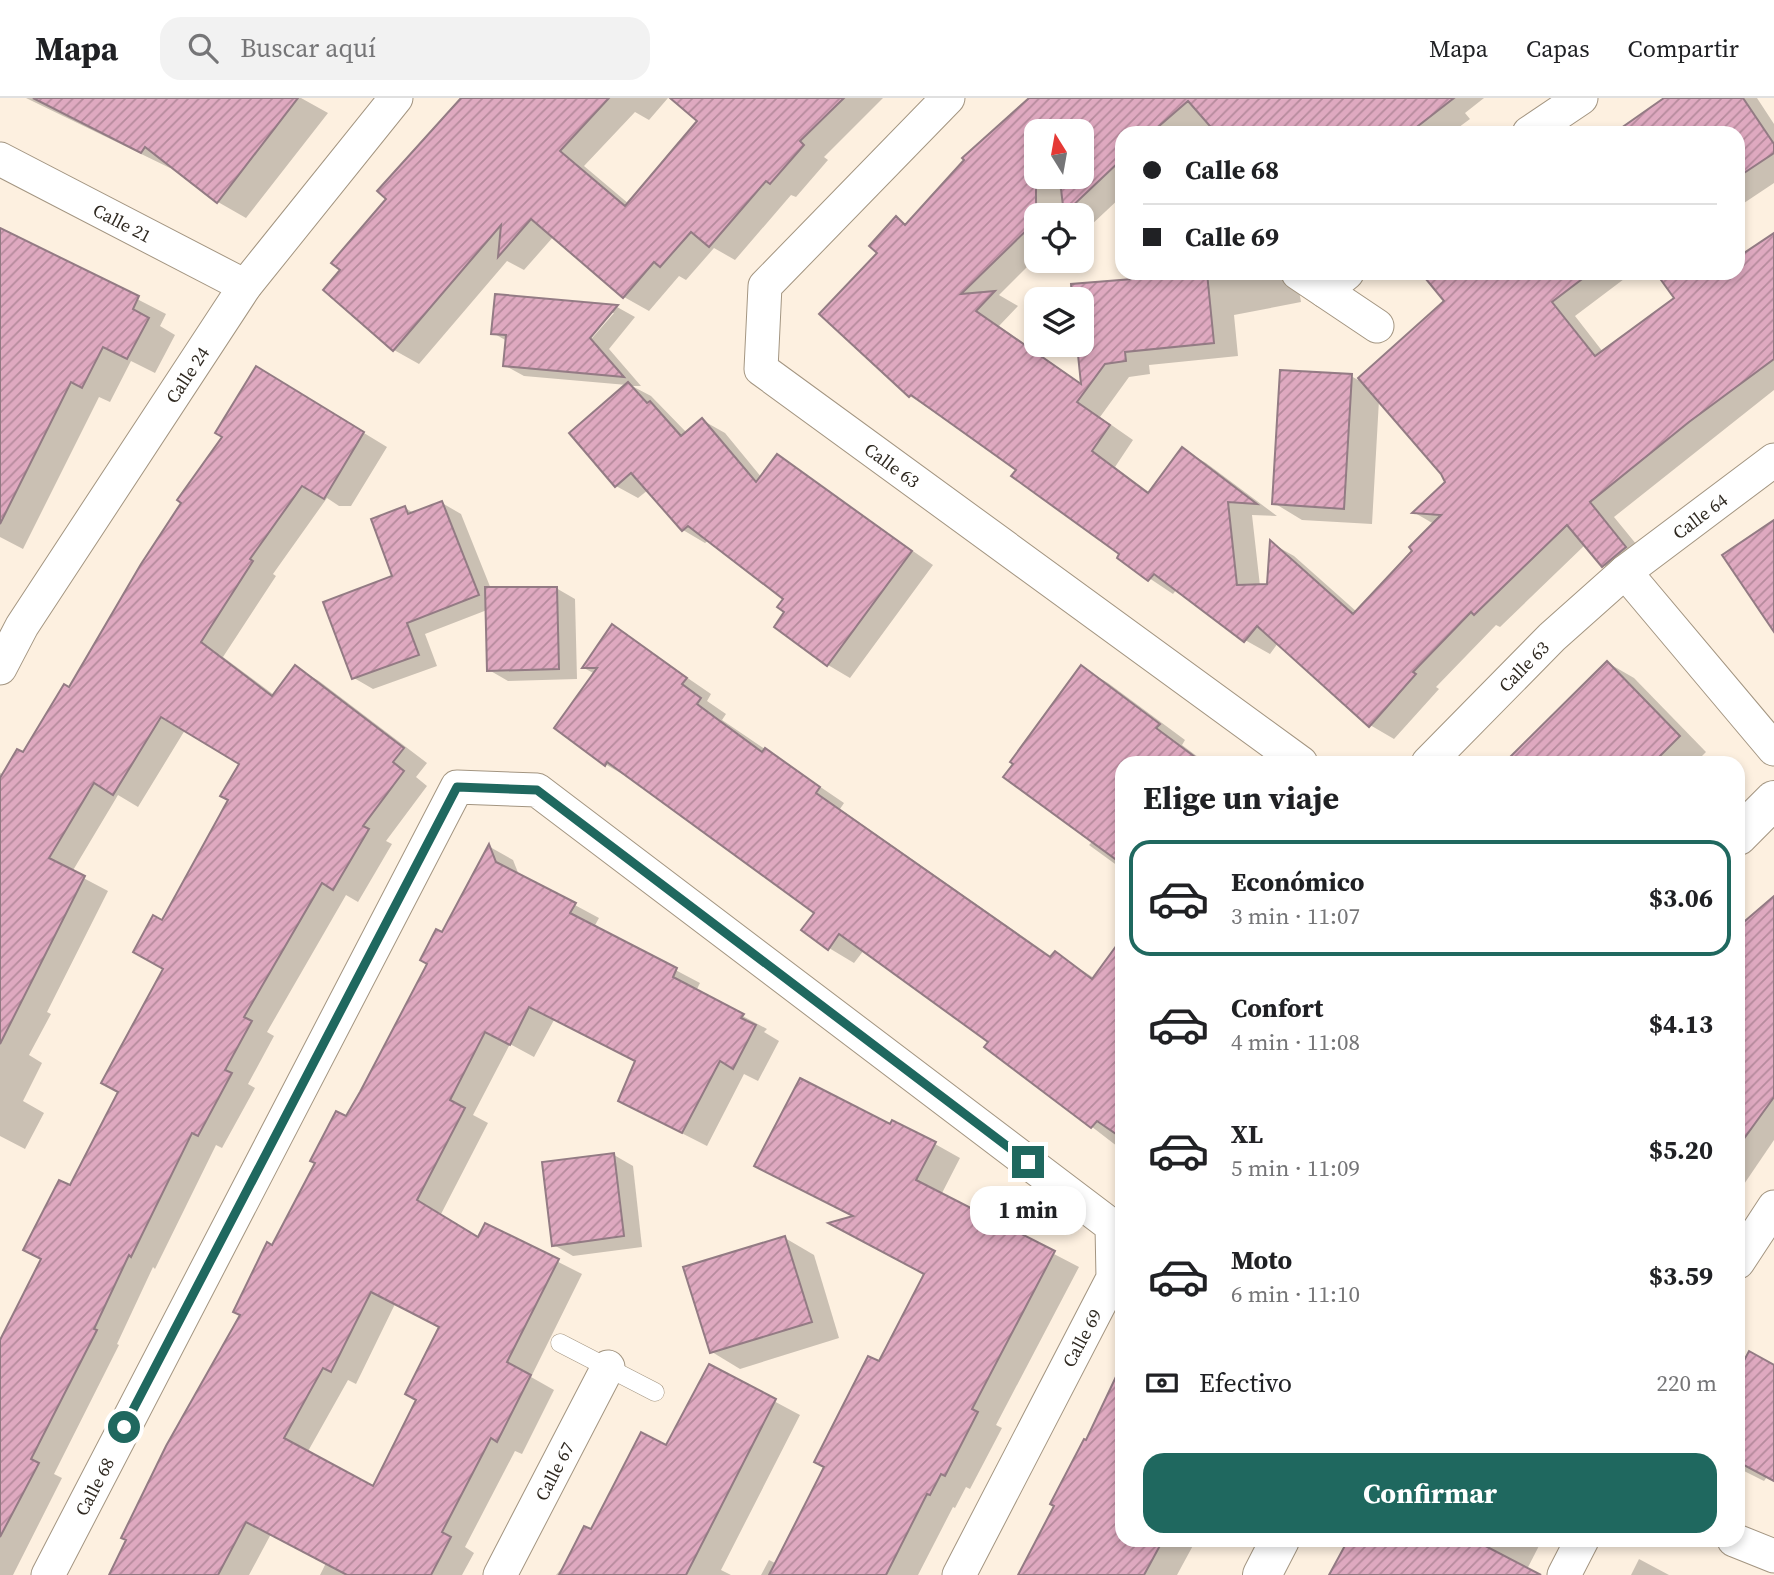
<!DOCTYPE html>
<html lang="es">
<meta charset="utf-8">
<style>
:root{--surface:#fff;--page:#f2f2f2;--text:#202124;--muted:#757577;--line:#e0e0e0;--accent:#1f685f}
body{margin:0;font-family:"Source Serif 4",serif;background:var(--page);color:var(--text);height:100vh;display:flex;flex-direction:column;font-size:26px;white-space:nowrap}
*{box-sizing:border-box;margin:0}
p{font-size:23px;color:var(--muted)}
.icon{flex:none;width:38px;height:38px;fill:none;stroke:currentColor;stroke-width:2;stroke-linecap:round;stroke-linejoin:round}
.map{position:relative;flex:1;overflow:hidden}
.panel{position:absolute;left:1115px;top:658px;width:630px;height:791px;display:flex;flex-direction:column;background:var(--surface);border-radius:21px;box-shadow:0 4px 10px #0003}
.panel>*{flex:none}
.banner{position:absolute;left:1115px;top:28px;width:630px;height:154px;border-radius:21px;box-shadow:0 4px 10px #0003;display:grid;align-content:center;height:154px;padding:0 28px;background:var(--surface)}
.needle{width:46px;rotate:349deg}
.fabs{position:absolute;left:1024px;top:21px;display:grid;gap:14px}
.fabs a{display:grid;place-items:center;width:70px;height:70px;border-radius:14px;background:var(--surface);box-shadow:0 4px 10px #0003;font-size:35px}
.end{position:absolute;width:32px;height:32px;margin:-16px;border:9px solid #1f685f;background:#fff;box-shadow:0 0 0 4px #fff}
.from{border-radius:50%}
.bubble{position:absolute;height:49px;border-radius:21px;background:var(--surface);box-shadow:0 4px 10px #0003;font-size:23px;font-weight:700;line-height:49px;text-align:center}
.banner b{display:flex;align-items:center;gap:24px;height:66px;font-size:26px}
.banner b+b{border-top:2px solid var(--line)}
.banner i{width:18px;height:18px;background:var(--text)}
ul{padding:0;list-style:none}
li{display:flex;align-items:center;gap:21px;height:116px;margin:0 14px 10px;padding:0 14px;border:4px solid transparent;border-radius:21px}
li div{flex:1}
li b{display:block;font-size:26px}
li em{font-style:normal;font-weight:700}
li.selected{border-color:var(--accent)}
li>.icon{width:63px;height:63px;stroke-width:1.5}
h2{padding:0 28px;font-size:32px;line-height:84px}
.pay{display:flex;align-items:center;gap:18px;height:77px;padding:0 28px;font-size:26px}
.pay p{margin-inline-start:auto}
.button{display:flex;gap:14px;margin-top:auto;padding:14px 28px}
.button a{flex:1;height:80px;border-radius:21px;background:var(--accent);color:#fff;font-size:28px;font-weight:700;line-height:80px;text-align:center}
header{display:flex;align-items:center;gap:42px;box-sizing:border-box;height:98px;padding:0 35px;background:var(--surface);border-bottom:2px solid var(--line)}
header strong{font-size:33px}
nav{display:flex;gap:38px;margin-inline-start:auto;font-size:24px}
.search{width:490px;height:63px;background:var(--page);display:flex;align-items:center;gap:18px;box-sizing:border-box;padding:0 24px;border-radius:21px;color:var(--muted);font-size:26px}
.map>svg:first-child{display:block}
.shadow{fill:#0003;fill-rule:evenodd}
.building{fill:url(#building-hatch);stroke:#937b84;stroke-width:2;fill-rule:evenodd}
.lines{fill:none;stroke-linecap:round;stroke-linejoin:round}
.service-casing{stroke:#a39581;stroke-width:19}
.minor-casing{stroke:#a39581;stroke-width:35}
.tertiary-casing{stroke:#a39581;stroke-width:40}
.service{stroke:#fff;stroke-width:18}
.minor{stroke:#fff;stroke-width:33}
.tertiary{stroke:#fff;stroke-width:38}
.route{stroke:#1f685f;stroke-width:9}
.labels{text-anchor:middle;dominant-baseline:central;stroke-width:5;stroke-linejoin:round;paint-order:stroke}
.street-label{font-size:18px;fill:#2f2921;stroke:#fff}
</style>
<header>
<strong>Mapa</strong>
<div class="search"><svg class="icon" aria-label="search" viewBox="0 0 24 24"><circle cx="10" cy="10" r="6"/><path d="M15 15l6 6"/></svg>Buscar aquí</div>
<nav><a>Mapa</a><a>Capas</a><a>Compartir</a></nav>
</header>
<div class="map">
<svg width="1774" height="1477" viewBox="0 0 1774 1477">
<defs>
<pattern id="building-hatch" width="6" height="6" patternUnits="userSpaceOnUse" patternTransform="scale(1.75)"><rect width="6" height="6" fill="#dfa9c0"/><path d="M-1 1l2-2M0 6l6-6M5 7l2-2" fill="none" stroke="#b58a9c"/></pattern>
</defs>
<rect width="100%" height="100%" fill="#fdf0e0"/>
<!-- shadow -->
<g class="shadow">
<polygon points="26,0 301,0 328,15 246,120 218,104 172,68 170,70"/>
<polygon points="462,0 668,0 649,22 635,14 584,68 629,106 699,23 673,0 883,0 824,59 828,62 796,99 791,97 735,162 714,150 686,182 679,178 649,213 624,199 554,138 524,172 507,163 419,266 394,252 343,172 389,101"/>
<path d="M1031,0H1484L1465,15L1470,21L1451,35H1122V98L1089,129L1082,124V117H1036V160L999,197L1018,208L999,228L1083,287L1079,247H1082V201H1074L1073,187L1194,175H1286L1297,181L1301,204L1234,217L1238,258L1149,267L1150,276L1129,279L1100,319L1133,342L1115,369L1150,395L1182,351L1206,365L1277,418L1252,417L1260,488H1269L1271,445L1294,458L1357,514L1434,426L1415,415L1447,384L1443,375L1379,302L1372,426L1302,422L1274,405L1351,278L1358,282L1446,203L1426,175H1632L1575,218L1603,254L1676,200L1658,175H1738V152L1742,158L1774,137V292L1614,419L1650,463L1628,481L1603,467L1586,446L1500,529L1496,527L1436,589L1439,591L1394,641L1370,627L1278,545L1270,556L1245,542L1177,491L1173,496L1119,460L1122,456L1019,371L910,298L822,216L879,155L896,120L907,127ZM1036,33H1082V79H1036Z"/>
<polygon points="1665,0 1757,0 1774,26 1774,85 1738,109 1738,35 1616,35"/>
<polygon points="0,130 166,216 160,228 175,237 155,275 131,263 110,304 99,299 23,451 0,439"/>
<path d="M496,198L617,209L635,219L609,251L641,288H632L651,298L687,335L702,322L725,335L762,380L778,359L933,467L850,580L828,567L787,514L786,500L709,442L705,445L683,432L648,392L638,400L616,388L627,287L524,278L504,267L507,243L493,235ZM609,215H614L586,247L584,245Z"/>
<polygon points="280,284 387,349 351,408 339,408 327,400 273,476 276,478 223,559 274,597 295,569 319,583 427,665 416,679 427,688 386,743 392,746 358,804 346,797 267,934 274,938 248,986 255,990 222,1050 216,1047 155,1171 153,1169 117,1246 119,1247 54,1376 62,1380 13,1477 0,1477 0,1243 43,1161 71,1090 120,994 165,870 162,824 230,701 242,666 185,632 138,709 118,697 72,774 108,793 47,914 51,916 29,957 42,965 23,1003 44,1015 25,1051 0,1038 0,675 4,677 24,657"/>
<polygon points="442,405 461,416 491,491 556,490 575,501 577,581 508,583 489,572 487,512 425,536 437,568 373,591 354,580 395,479 405,410 414,415"/>
<polygon points="613,529 711,596 707,603 726,616 722,622 844,705 840,711 1052,859 1055,855 1094,880 1122,864 1122,1052 987,948 990,944 864,852 854,865 829,850 816,815 631,681 605,666 595,576 584,570"/>
<polygon points="1608,565 1634,580 1706,654 1695,665 1506,665"/>
<polygon points="1081,569 1108,585 1185,642 1182,647 1206,665 1122,665 1122,771 1089,747 1093,743"/>
<path d="M490,749L513,762L519,777L599,820L594,829L700,885L696,893L767,931L764,934L779,943L758,983L744,976L707,1048L644,1016L637,964L554,922L534,959L510,946L473,1017L488,1025L440,1118L479,1141L485,1127L582,1176L531,1279L554,1292L522,1356L515,1353L465,1449L474,1455L462,1477H320L326,1465L271,1436L249,1477H111L242,1217L273,1149L346,1020ZM395,1206L441,1230L418,1302L373,1390L307,1355L348,1282L356,1286Z"/>
<polygon points="1774,800 1774,1042 1738,1095 1738,832"/>
<polygon points="891,1028 935,1046 960,1060 941,1097 1079,1169 996,1327 1002,1330 970,1391 966,1389 955,1410 953,1409 918,1477 761,1477 769,1462 777,1466 926,1176 856,1119"/>
<polygon points="614,1057 633,1068 642,1149 573,1158 554,1147"/>
<polygon points="785,1140 814,1157 839,1240 740,1271 712,1254"/>
<polygon points="1749,1256 1774,1269 1774,1382 1767,1379 1764,1383 1738,1370 1738,1278"/>
<polygon points="1122,1266 1122,1442 1196,1442 1177,1477 1020,1477 1087,1345"/>
<polygon points="710,1269 800,1317 721,1472 731,1477 556,1477 666,1349"/>
<polygon points="1349,1442 1542,1442 1524,1477 1331,1477"/>
<polygon points="1639,1461 1669,1477 1631,1477"/>
</g>
<!-- building -->
<g class="building">
<polygon points="33,0 298,0 217,105 145,49 141,55"/>
<polygon points="461,0 609,0 560,53 625,108 697,23 670,0 844,0 800,43 804,47 770,86 766,83 709,149 691,134 660,169 654,164 623,200 531,121 498,159 501,127 393,253 323,192 340,172 331,165 386,101 377,93"/>
<polygon points="1029,0 1454,0 1409,35 1216,35 1188,3 1151,35 1122,35 1122,61 1064,116 1061,91 1049,79 1082,79 1082,33 1036,33 1036,123 961,196 995,193 976,213 1081,286 1077,247 1082,247 1082,201 1072,201 1071,186 1207,175 1214,245 1125,254 1126,263 1105,266 1077,304 1110,327 1092,353 1148,395 1182,349 1257,406 1228,404 1237,487 1267,486 1270,442 1353,516 1412,453 1409,449 1441,417 1412,415 1445,384 1441,376 1358,280 1444,203 1421,175 1590,175 1552,204 1595,258 1674,200 1656,175 1738,175 1738,159 1774,135 1774,261 1689,324 1590,404 1626,449 1602,469 1567,427 1474,517 1471,514 1413,574 1416,576 1369,629 1257,528 1244,544 1154,476 1148,483 1117,460 1119,456 1011,378 1016,372 911,297 909,299 819,216 877,155 869,148 896,118 905,127 964,62 962,60"/>
<polygon points="1664,0 1743,0 1774,46 1774,55 1738,79 1738,35 1614,35"/>
<polygon points="0,130 139,198 133,211 149,220 127,261 103,249 82,290 71,284 0,426"/>
<polygon points="495,196 618,207 590,240 624,279 503,268 506,237 491,236"/>
<polygon points="256,268 364,334 324,401 302,388 250,461 253,463 201,544 272,598 295,567 404,650 393,664 404,673 363,728 369,731 333,792 322,785 244,919 252,923 225,972 232,975 198,1038 192,1035 131,1159 129,1157 94,1231 97,1232 31,1361 39,1365 0,1439 0,1242 41,1161 23,1152 59,1082 70,1087 118,994 101,985 163,871 133,854 153,817 162,822 228,702 220,698 239,666 161,619 113,697 94,685 49,760 85,778 0,946 0,680 17,651 23,654 64,586 69,589 141,466 181,405 177,402 222,339 215,335"/>
<polygon points="1280,272 1352,276 1344,411 1272,406"/>
<polygon points="628,284 647,305 650,303 681,338 702,320 756,384 777,356 912,453 827,568 774,529 784,514 777,509 783,501 688,428 682,433 631,375 615,389 569,335"/>
<polygon points="442,403 479,497 407,525 419,557 352,581 323,504 392,478 371,421 405,408 408,416"/>
<polygon points="1774,422 1774,534 1722,457"/>
<polygon points="485,489 557,489 559,571 487,573"/>
<polygon points="612,526 687,580 682,586 701,600 697,606 762,654 765,650 820,689 816,695 1050,859 1055,853 1092,881 1122,840 1122,1040 1097,1023 1091,1030 984,949 988,944 839,836 828,852 801,832 814,815 607,664 605,668 554,630 597,570 582,570"/>
<polygon points="1607,563 1680,638 1653,665 1504,665"/>
<polygon points="1081,567 1160,626 1156,630 1203,665 1122,665 1122,766 1003,679 1013,666 1010,664"/>
<path d="M489,746L496,764L576,805L570,815L677,870L673,879L744,916L741,920L756,927L733,971L720,963L682,1035L618,1003L635,963L529,909L510,947L485,934L450,1002L465,1010L417,1102L478,1139L485,1125L559,1161L507,1264L531,1277L497,1344L491,1340L442,1434L451,1439L431,1477H347L246,1424L218,1477H109L126,1442L121,1440L166,1348L240,1217L233,1214L267,1144L272,1147L315,1065L310,1063L336,1013L346,1018L360,994L427,866L420,862L436,831L442,834ZM371,1194L439,1229L405,1296L416,1302L373,1388L284,1340L323,1270L331,1274Z"/>
<polygon points="1774,798 1774,999 1738,1049 1738,829"/>
<polygon points="800,980 890,1026 892,1022 936,1044 916,1082 1055,1153 972,1311 978,1314 945,1378 941,1376 930,1397 927,1396 886,1477 769,1477 824,1369 814,1364 868,1258 879,1263 924,1176 828,1125 853,1118 754,1068"/>
<polygon points="614,1055 624,1138 552,1148 542,1064"/>
<polygon points="785,1138 812,1224 710,1255 683,1169"/>
<polygon points="1749,1253 1774,1267 1774,1383 1738,1364 1738,1274"/>
<polygon points="709,1266 776,1301 686,1477 559,1477 584,1428 591,1431 641,1334 666,1347"/>
<polygon points="1122,1266 1122,1442 1163,1442 1144,1477 1018,1477 1054,1408 1050,1406 1084,1341 1086,1342"/>
<polygon points="1348,1442 1474,1442 1541,1477 1329,1477"/>
</g>
<g class="lines">
<!-- service casing -->
<g class="service-casing">
<polyline id="service" points="560,1245 655,1294"/>
</g>
<!-- minor casing -->
<g class="minor-casing">
<g id="minor">
<path id="s1" d="M948,0L765,188L761,271L1301,665"/>
<polyline points="1529,35 1581,0"/>
<path id="s2" d="M0,61L245,188"/>
<polyline points="1298,175 1377,228"/>
<polyline points="1325,193 1347,175"/>
<polyline points="1625,474 1774,651"/>
<path id="s3" d="M0,570L22,528L245,188L396,0"/>
<path id="s4" d="M1428,665L1552,539L1625,474L1774,362"/>
<polyline points="1738,1164 1774,1109"/>
<polyline points="1734,1442 1774,1458"/>
<path id="s5" d="M48,1477L457,689L537,692L1112,1128L1113,1180L959,1477"/>
<path id="s6" d="M500,1477L608,1269"/>
<polyline points="1564,1477 1582,1442"/>
</g>
</g>
<!-- tertiary casing -->
<g class="tertiary-casing">
<g id="tertiary">
<polyline points="1738,738 1774,702"/>
<polyline points="1262,1477 1280,1442"/>
</g>
</g>
<!-- service -->
<use href="#service" class="service"/>
<!-- minor -->
<use href="#minor" class="minor"/>
<!-- tertiary -->
<use href="#tertiary" class="tertiary"/>
</g>
<g class="lines">
<!-- route -->
<polyline class="route" points="124,1329 457,689 537,692 1028,1064"/>
</g>
<g class="labels">
<!-- street labels -->
<g class="street-label">
<text stroke="none"><textPath href="#s2" startOffset="138">Calle 21</textPath></text>
<text stroke="none"><textPath href="#s3" startOffset="348">Calle 24</textPath></text>
<text stroke="none"><textPath href="#s1" startOffset="508">Calle 63</textPath></text>
<text stroke="none"><textPath href="#s4" startOffset="368">Calle 64</textPath></text>
<text stroke="none"><textPath href="#s4" startOffset="136">Calle 63</textPath></text>
<text transform="translate(1082 1240) rotate(-62)">Calle 69</text>
<text stroke="none"><textPath href="#s6" startOffset="117">Calle 67</textPath></text>
<text stroke="none"><textPath href="#s5" startOffset="100">Calle 68</textPath></text>
</g>
</g>
</svg>
<div class="fabs">
<a><svg class="needle" viewBox="-14 -14 28 28"><path d="M0-13l5 13h-10z" fill="#e53935"/><path d="M0 13l5-13h-10z" fill="#757577"/></svg></a>
<a><svg class="icon" aria-label="locate" viewBox="0 0 24 24"><circle cx="12" cy="12" r="6"/><path d="M12 2v4M12 18v4M2 12h4M18 12h4"/></svg></a>
<a><svg class="icon" aria-label="layers" viewBox="0 0 24 24"><path d="M12 4l9 5-9 5-9-5zM3 14l9 5 9-5"/></svg></a>
</div>
<i class="end from" style="left:124px;top:1329px"></i>
<i class="end" style="left:1028px;top:1064px"></i>
<div class="bubble" style="left:970px;top:1088px;width:116px">1 min</div>
<div class="banner">
<b><i class="from"></i>Calle 68</b>
<b><i></i>Calle 69</b>
</div>
<section class="panel">
<h2>Elige un viaje</h2>
<ul>
<li class="selected"><svg class="icon" aria-label="car" viewBox="0 0 24 24"><path d="M5 17H2v-5l4-1 3-4h7l3 4 3 1v5h-3M9 17h6M6 11h13"/><circle cx="7" cy="17" r="2"/><circle cx="17" cy="17" r="2"/></svg><div><b>Económico</b><p>3 min · 11:07</p></div><em>$3.06</em></li>
<li><svg class="icon" aria-label="car" viewBox="0 0 24 24"><path d="M5 17H2v-5l4-1 3-4h7l3 4 3 1v5h-3M9 17h6M6 11h13"/><circle cx="7" cy="17" r="2"/><circle cx="17" cy="17" r="2"/></svg><div><b>Confort</b><p>4 min · 11:08</p></div><em>$4.13</em></li>
<li><svg class="icon" aria-label="car" viewBox="0 0 24 24"><path d="M5 17H2v-5l4-1 3-4h7l3 4 3 1v5h-3M9 17h6M6 11h13"/><circle cx="7" cy="17" r="2"/><circle cx="17" cy="17" r="2"/></svg><div><b>XL</b><p>5 min · 11:09</p></div><em>$5.20</em></li>
<li><svg class="icon" aria-label="car" viewBox="0 0 24 24"><path d="M5 17H2v-5l4-1 3-4h7l3 4 3 1v5h-3M9 17h6M6 11h13"/><circle cx="7" cy="17" r="2"/><circle cx="17" cy="17" r="2"/></svg><div><b>Moto</b><p>6 min · 11:10</p></div><em>$3.59</em></li>
</ul>
<div class="pay"><svg class="icon" aria-label="cash" viewBox="0 0 24 24"><path d="M3 7h18v10H3z"/><circle cx="12" cy="12" r="2"/></svg>Efectivo<p>220 m</p></div>
<div class="button"><a>Confirmar</a></div>
</section>
</div>
